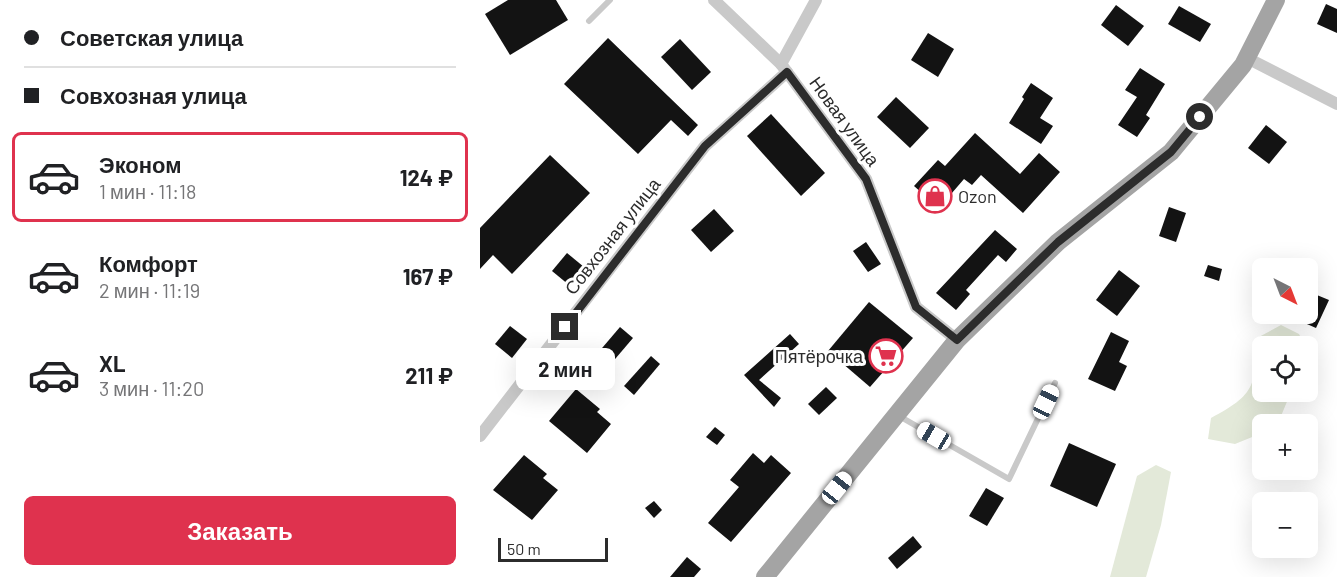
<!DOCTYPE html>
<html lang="ru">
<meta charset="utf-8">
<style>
:root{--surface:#fff;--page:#f2f2f2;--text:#202124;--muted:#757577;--line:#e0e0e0;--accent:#df324e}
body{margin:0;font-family:Barlow,sans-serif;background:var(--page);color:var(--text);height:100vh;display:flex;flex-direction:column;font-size:22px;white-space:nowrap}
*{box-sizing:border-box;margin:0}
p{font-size:20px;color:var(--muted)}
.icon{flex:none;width:33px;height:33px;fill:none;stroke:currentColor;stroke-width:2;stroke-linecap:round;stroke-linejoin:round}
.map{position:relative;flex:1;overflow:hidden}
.panel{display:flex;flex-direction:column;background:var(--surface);width:480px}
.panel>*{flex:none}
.guide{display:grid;align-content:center;height:132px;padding:0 24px;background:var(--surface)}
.needle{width:39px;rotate:138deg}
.tools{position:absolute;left:772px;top:258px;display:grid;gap:12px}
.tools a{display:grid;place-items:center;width:66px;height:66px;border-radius:9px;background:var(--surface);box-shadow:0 6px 24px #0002;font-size:30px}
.scale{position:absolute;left:18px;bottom:15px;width:110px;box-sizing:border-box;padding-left:6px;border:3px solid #2c2c2c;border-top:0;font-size:16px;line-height:21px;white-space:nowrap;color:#2c2c2c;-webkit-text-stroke:4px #fff;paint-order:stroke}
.end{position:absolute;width:27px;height:27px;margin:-14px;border:8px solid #2c2c2c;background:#fff;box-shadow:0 0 0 3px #fff}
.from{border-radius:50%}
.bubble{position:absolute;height:42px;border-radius:9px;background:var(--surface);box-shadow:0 6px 24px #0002;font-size:20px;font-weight:700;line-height:42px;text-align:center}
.car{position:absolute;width:18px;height:36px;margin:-18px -9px;border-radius:8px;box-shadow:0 0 4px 2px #0007;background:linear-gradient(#fff 24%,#345 0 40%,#fff 0 76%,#345 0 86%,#fff 0)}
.guide b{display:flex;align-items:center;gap:21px;height:57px;font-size:22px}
.guide b+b{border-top:2px solid var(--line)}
.guide i{width:15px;height:15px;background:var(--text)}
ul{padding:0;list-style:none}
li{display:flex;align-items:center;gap:18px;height:90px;margin:0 12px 9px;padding:0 12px;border:3px solid transparent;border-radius:9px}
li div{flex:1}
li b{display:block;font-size:22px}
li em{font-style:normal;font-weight:700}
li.current{border-color:var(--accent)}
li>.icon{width:54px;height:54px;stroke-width:1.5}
.cta{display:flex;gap:12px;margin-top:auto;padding:12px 24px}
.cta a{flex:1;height:69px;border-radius:9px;background:var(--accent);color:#fff;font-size:24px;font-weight:700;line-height:69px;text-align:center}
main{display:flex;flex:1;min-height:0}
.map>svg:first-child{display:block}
.green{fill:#e3e9d9}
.building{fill:#131313}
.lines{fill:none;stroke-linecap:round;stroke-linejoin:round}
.service{stroke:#c9c9c9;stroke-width:6}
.minor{stroke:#c9c9c9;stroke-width:12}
.primary{stroke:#a4a4a4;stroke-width:18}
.route{stroke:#2c2c2c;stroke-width:8}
.labels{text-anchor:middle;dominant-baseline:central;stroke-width:6;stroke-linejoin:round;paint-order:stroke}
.street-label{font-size:18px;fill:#2c2c2c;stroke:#fff}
.poi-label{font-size:18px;fill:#2c2c2c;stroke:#fff;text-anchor:start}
</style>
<main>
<section class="panel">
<div class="guide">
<b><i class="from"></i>Советская улица</b>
<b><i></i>Совхозная улица</b>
</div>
<ul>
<li class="current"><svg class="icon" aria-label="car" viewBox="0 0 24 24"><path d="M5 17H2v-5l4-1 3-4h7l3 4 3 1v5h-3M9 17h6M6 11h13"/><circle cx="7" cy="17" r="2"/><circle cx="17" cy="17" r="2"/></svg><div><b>Эконом</b><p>1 мин · 11:18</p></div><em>124 ₽</em></li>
<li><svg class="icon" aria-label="car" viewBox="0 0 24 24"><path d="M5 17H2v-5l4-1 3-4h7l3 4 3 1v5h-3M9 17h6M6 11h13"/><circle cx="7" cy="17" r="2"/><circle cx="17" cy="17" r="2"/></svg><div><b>Комфорт</b><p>2 мин · 11:19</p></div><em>167 ₽</em></li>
<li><svg class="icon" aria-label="car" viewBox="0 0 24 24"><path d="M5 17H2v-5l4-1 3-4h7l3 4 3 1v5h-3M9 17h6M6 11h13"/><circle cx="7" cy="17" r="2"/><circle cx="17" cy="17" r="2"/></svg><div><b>XL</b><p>3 мин · 11:20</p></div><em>211 ₽</em></li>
</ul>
<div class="cta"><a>Заказать</a></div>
</section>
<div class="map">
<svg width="857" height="577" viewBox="0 0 857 577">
<rect width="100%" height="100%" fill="#fff"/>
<!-- green -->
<g class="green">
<path d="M801,325L819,334L825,346H783V392H811L801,416L791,424H783L782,433L755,444L728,439L731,418C776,394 775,386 777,338Z"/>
<polygon points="676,465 691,472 681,525 666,577 630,577 657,476"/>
</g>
<!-- building -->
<g class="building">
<polygon points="28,0 76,0 88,20 30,55 5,14"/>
<polygon points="846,4 857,9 857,33 837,24"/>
<polygon points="636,5 664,26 648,46 621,25"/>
<polygon points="699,6 731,24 720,42 688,24"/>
<polygon points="448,33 474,49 458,77 431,60"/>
<polygon points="128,38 218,125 208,136 191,120 158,154 84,84"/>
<polygon points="200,39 231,72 212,90 181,57"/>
<polygon points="660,68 685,84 666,115 670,118 657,137 638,125 657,97 645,90"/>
<polygon points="551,83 573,98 560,118 573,126 561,144 529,123 544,99 542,97"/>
<polygon points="416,97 449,128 430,148 397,117"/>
<polygon points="291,114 345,173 321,196 267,136"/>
<polygon points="786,125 807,142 789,164 768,148"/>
<polygon points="495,133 540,174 559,153 580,172 543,213 501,175 492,185 484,179 459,208 434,186 458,160 465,166"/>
<polygon points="70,155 110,193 32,274 13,255 0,269 0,228"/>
<polygon points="689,207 706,213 696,242 679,236"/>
<polygon points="234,209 254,231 231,252 211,230"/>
<polygon points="515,230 537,249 526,262 518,255 486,290 490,294 476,310 456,293"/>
<polygon points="386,242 401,264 388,272 373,251"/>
<polygon points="87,253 104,267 89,285 72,271"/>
<polygon points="728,265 742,269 739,281 724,276"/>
<polygon points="639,270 660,286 637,316 616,300"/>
<polygon points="832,293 849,300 836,328 804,314 828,314 828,302"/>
<polygon points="389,302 433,338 390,387 348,351"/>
<polygon points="30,326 47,339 32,358 15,344"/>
<polygon points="140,327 153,338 124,372 111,361"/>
<polygon points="631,332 649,341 639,362 647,366 635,391 608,379"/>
<polygon points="310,334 319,344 279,380 301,398 294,407 264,375"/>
<polygon points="171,356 180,364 154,395 144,386"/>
<polygon points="346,387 357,398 339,415 328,404"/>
<polygon points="96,389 120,409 117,412 131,424 107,453 69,421"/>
<polygon points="235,427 245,435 237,445 226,437"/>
<polygon points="589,443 636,464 617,507 570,486"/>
<polygon points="273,453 284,463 291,455 311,473 251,542 228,523 259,487 250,480"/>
<polygon points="44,455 67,474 63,478 78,490 52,520 13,490"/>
<polygon points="506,488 524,498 507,526 489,516"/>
<polygon points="174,501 182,510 174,518 165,508"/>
<polygon points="433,536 442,547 417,569 408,558"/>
<polygon points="207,557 221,569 214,577 190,577"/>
</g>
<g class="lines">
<!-- service -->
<g class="service">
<polyline points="109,21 130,0"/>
<polyline points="419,416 529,479 575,383"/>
</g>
<!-- minor -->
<g class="minor">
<polyline points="234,0 301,64 386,179 436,307 477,340"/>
<polyline points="767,58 857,104"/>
<polyline points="301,64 336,0"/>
<polyline points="0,436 225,146 307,72"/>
</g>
<!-- primary -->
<polyline class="primary" points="285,577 477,340 578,242 691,152 763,65 796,0"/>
</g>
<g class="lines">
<!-- route -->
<polyline class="route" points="85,327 225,146 307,72 386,179 436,307 477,340 578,242 691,152 720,117"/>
</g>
<!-- icons -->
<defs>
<g id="shop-ring" transform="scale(1.725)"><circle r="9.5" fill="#fff" stroke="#df324e" stroke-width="1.5"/><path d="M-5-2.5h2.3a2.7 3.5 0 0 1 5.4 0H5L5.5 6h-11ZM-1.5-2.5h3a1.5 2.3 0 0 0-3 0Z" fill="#df324e"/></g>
<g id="supermarket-ring" transform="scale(1.725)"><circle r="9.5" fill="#fff" stroke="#df324e" stroke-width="1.5"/><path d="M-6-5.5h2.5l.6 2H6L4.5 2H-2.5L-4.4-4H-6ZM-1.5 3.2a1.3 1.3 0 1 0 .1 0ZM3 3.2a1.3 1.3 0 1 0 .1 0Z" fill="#df324e"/></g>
</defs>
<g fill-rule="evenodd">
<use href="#shop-ring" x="455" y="196"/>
<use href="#supermarket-ring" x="406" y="356"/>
</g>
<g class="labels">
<!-- street labels -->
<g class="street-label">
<text transform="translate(365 121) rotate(54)">Новая улица</text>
<text transform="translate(132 236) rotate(-52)">Совхозная улица</text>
</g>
<!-- poi labels -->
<g class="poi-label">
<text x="478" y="196">Ozon</text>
<text x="383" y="356" text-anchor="end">Пятёрочка</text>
</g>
</g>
</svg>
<div class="tools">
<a><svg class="needle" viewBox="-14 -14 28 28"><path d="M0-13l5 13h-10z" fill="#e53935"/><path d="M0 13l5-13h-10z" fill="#757577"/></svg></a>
<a><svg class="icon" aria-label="locate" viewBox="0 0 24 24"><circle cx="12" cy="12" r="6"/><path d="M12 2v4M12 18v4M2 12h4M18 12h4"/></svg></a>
<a>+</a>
<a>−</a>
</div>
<div class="scale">50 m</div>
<i class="end from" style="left:720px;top:117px"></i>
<i class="end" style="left:85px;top:327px"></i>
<div class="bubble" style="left:36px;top:348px;width:99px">2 мин</div>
<i class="car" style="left:566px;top:402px;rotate:25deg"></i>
<i class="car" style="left:454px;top:436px;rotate:300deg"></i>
<i class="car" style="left:357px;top:488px;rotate:39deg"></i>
</div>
</main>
